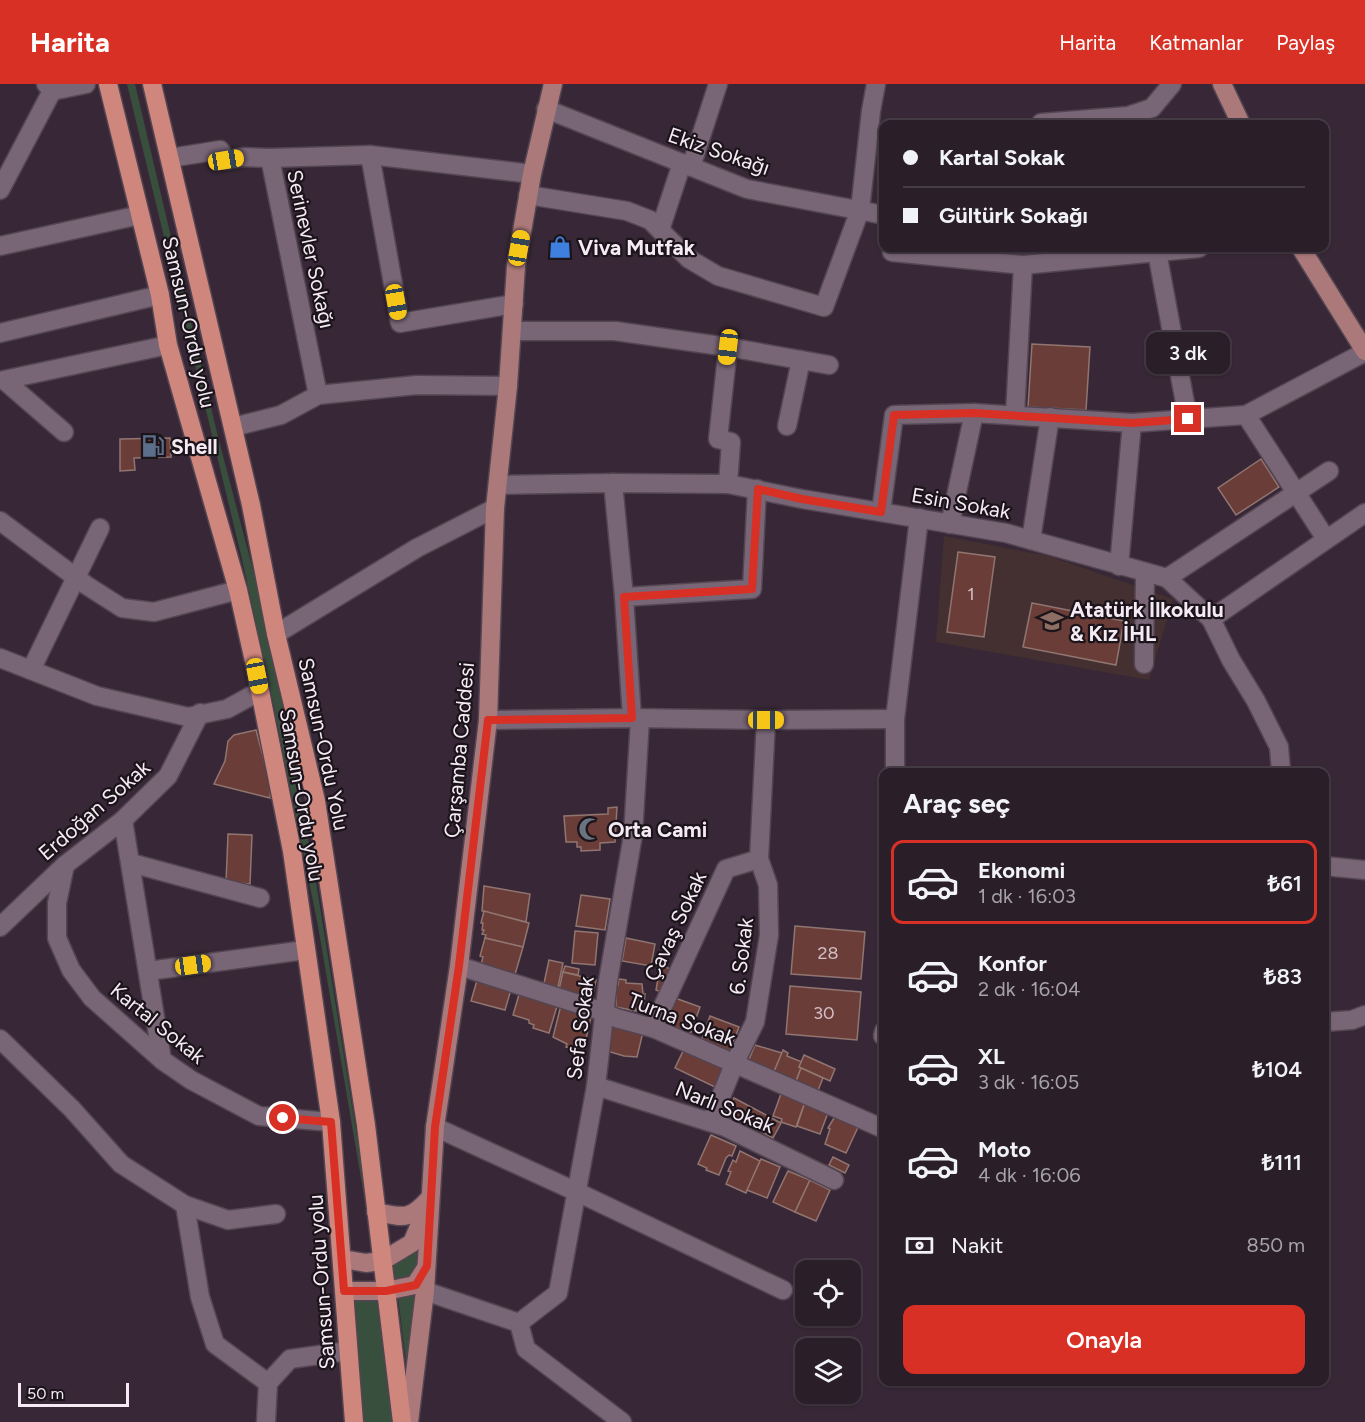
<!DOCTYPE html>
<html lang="tr">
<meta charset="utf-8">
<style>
:root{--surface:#2a1e29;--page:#362b35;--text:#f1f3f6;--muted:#a5a2a8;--line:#463c46;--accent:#d93025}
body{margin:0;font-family:Figtree,sans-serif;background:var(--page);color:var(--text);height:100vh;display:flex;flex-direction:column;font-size:22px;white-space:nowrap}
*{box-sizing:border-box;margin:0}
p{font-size:20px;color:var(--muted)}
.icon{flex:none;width:33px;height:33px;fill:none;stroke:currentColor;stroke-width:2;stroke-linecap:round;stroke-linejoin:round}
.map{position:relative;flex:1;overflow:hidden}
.panel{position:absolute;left:879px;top:684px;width:450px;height:618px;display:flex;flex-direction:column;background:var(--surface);border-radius:12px;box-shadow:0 2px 4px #0004,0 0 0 2px var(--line)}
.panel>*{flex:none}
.top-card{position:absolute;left:879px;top:36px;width:450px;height:132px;border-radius:12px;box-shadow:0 2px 4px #0004,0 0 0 2px var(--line);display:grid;align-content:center;height:132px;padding:0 24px;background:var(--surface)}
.buttons{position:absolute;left:795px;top:1176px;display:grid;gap:12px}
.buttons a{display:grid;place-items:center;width:66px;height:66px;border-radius:12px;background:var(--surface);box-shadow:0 2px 4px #0004,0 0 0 2px var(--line);font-size:30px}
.scale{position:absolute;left:18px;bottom:15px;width:111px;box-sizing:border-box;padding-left:6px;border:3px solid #f6ebf5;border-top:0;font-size:16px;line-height:21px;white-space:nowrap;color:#f6ebf5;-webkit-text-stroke:4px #1b141a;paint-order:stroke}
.end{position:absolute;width:27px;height:27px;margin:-14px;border:8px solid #d93025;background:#fff;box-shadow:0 0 0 3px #fff}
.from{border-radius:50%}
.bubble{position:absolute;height:42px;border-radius:12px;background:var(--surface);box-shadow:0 2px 4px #0004,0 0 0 2px var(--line);font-size:20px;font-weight:600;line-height:42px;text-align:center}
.car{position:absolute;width:18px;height:36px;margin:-18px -9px;border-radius:8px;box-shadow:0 0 4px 2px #0007;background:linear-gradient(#f5c518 24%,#345 0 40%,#f5c518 0 76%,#345 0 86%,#f5c518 0)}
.top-card b{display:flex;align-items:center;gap:21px;height:57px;font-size:22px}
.top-card b+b{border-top:2px solid var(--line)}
.top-card i{width:15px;height:15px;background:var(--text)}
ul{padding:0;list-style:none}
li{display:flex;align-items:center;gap:18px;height:84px;margin:0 12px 9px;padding:0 12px;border:3px solid transparent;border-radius:12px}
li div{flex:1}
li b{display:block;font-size:22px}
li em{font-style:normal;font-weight:600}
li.current{border-color:var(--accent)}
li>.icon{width:54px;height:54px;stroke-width:1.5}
h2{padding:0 24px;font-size:27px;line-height:72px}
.pay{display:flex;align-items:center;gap:15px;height:66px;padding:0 24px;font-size:22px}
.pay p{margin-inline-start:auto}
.button{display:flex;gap:12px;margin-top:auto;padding:12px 24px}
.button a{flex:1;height:69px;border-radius:12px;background:var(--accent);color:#fff;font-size:24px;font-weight:600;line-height:69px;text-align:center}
header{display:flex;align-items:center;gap:36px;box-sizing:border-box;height:84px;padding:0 30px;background:var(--accent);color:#fff}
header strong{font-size:28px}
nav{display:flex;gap:33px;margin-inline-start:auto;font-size:21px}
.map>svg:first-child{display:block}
.education{fill:#443030}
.green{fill:#384f3d}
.building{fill:#6b3d38;stroke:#907571;stroke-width:1.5}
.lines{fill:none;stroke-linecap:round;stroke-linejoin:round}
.minor-casing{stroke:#534552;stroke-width:21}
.major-casing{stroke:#534552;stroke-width:21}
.highway-casing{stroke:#534552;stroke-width:21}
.minor{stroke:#786576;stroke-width:18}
.major{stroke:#ac797a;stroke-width:18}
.highway{stroke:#cf867d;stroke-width:18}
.route{stroke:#d93025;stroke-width:8}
.labels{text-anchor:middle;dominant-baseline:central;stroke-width:4.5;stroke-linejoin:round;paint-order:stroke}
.number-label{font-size:18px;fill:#d3c0c6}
.street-label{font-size:21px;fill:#f6ebf5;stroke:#1b141a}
.poi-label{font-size:21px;font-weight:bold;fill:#f6ebf5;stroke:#1b141a;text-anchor:start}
</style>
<header>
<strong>Harita</strong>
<nav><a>Harita</a><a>Katmanlar</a><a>Paylaş</a></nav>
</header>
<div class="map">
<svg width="1365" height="1338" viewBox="0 0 1365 1338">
<rect width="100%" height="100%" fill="#382837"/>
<!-- education -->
<polygon class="education" points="944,452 1048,472 1173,515 1149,596 936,558"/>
<!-- green -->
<g class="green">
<polygon points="127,0 135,0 218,353 268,543 315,792 371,1140 369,1141 318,842 271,608 242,475"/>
<polygon points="431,1149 420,1192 394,1197 394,1181"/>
<polygon points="344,1207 386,1207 402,1338 354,1338"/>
<polygon points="419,1210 408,1295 398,1212"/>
</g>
<!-- building -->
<g class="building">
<polygon points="1032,260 1090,263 1086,326 1028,323"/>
<polygon points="170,354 171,373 134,374 135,386 120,387 120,355"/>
<polygon points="1261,375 1279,403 1236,431 1218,404"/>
<polygon points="958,468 995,473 984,553 947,548"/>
<polygon points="1032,519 1124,537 1116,581 1023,563"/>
<polygon points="256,646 271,702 270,714 214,700 225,677 228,657 234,651"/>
<polygon points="617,723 615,758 600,759 600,766 581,767 581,763 577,763 577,758 566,758 564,732 608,730 608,724"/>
<polygon points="228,750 252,751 250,800 226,798"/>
<polygon points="484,802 530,810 526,838 482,827"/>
<polygon points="581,811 610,815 605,846 576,842"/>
<polygon points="484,827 529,839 523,863 485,854 486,851 482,850 484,846 482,846 483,839 481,839"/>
<polygon points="795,842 865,848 861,895 791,890"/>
<polygon points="575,847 598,849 595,881 572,879"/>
<polygon points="485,854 523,863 514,894 480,884 483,873 480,872"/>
<polygon points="626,854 655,860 651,882 622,877"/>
<polygon points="549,876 563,879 557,908 543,904"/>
<polygon points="565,882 579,885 578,891 563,888"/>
<polygon points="664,882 670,885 661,908 656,906 660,883 663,884"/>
<polygon points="563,888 596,896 591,918 558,910"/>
<polygon points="478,893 512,902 505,926 471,917"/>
<polygon points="619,895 626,896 626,899 642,900 643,910 645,910 644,919 641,919 641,925 636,925 636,927 616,923 616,901 618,901"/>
<polygon points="790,902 861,908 857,956 786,950"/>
<polygon points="520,907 558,919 549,949 533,944 534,941 529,939 529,936 513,931"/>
<polygon points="675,914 700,923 690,951 663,942"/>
<polygon points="561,921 592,929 583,968 566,963 567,960 553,953"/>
<polygon points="710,932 739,943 730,967 701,957"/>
<polygon points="612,942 643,948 637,973 624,972 607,967"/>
<polygon points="755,961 782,969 773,990 747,980"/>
<polygon points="685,963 725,981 715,1003 675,984"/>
<polygon points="783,966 788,969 787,972 802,978 799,983 801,984 795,1000 773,990"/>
<polygon points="804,971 835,985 830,997 799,983"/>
<polygon points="801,984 823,994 817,1009 795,1000"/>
<polygon points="782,1007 805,1018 796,1043 781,1038 782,1035 773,1032"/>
<polygon points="734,1014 781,1039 773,1054 726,1029"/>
<polygon points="805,1018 829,1026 820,1050 797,1042"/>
<polygon points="837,1029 860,1039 846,1069 825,1060 830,1045 828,1044"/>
<polygon points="711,1051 736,1062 732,1072 729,1071 726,1074 719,1091 706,1086 707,1084 698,1080"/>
<polygon points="740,1067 760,1077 746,1109 726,1100 731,1088 728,1087 733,1076 736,1078"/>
<polygon points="833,1073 849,1081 845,1089 829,1081"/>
<polygon points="761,1075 780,1083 767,1114 747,1106"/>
<polygon points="788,1087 810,1096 795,1128 773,1118"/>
<polygon points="810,1096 830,1106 816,1137 795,1128"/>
</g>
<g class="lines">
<!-- minor casing -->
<g class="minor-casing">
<g id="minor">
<polyline points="46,0 52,7 86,0"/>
<polyline points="546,25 747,105 884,131"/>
<polyline points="1041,39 1128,32 1152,24 1172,0"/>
<polyline points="370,71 400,239 514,220"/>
<polyline points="170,74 220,66 226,76 243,73 270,74"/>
<polyline points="691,83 718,0"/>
<polyline points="0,106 52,7"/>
<polyline points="528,111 627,127 650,136 689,175 718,192 824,223 860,126 871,27 876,0"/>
<polyline points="660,146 682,79"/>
<polyline points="0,162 140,131"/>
<polyline points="892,164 892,168 1023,181 1199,164"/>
<polyline points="1157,168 1188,335"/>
<polyline points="512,247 615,247 728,263 829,281"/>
<polyline points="0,249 160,211"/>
<polyline points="318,311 270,74 370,71 532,90"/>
<polyline points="1015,331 1023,181"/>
<polyline points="1246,331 1326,455"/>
<polyline points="787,342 801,276"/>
<polyline points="233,343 281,331 318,311 417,301 508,302"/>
<polyline points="64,348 4,296 168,261"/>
<polyline points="613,399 624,513 632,634"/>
<polyline points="728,400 731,358 718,355 728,263"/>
<polyline points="498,401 613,399 728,400 802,415 1006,449 1167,494 1211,535 1365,429"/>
<polyline points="881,428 894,331 974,329 1132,339 1246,331 1365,268"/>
<polyline points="0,437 86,501 122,524 154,528 238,506"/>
<polyline points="950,440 974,329"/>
<polyline points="1031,456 1050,333"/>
<polyline points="1119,482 1132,339"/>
<polyline points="1167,494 1329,387"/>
<polyline points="624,513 752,505 757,405"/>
<polyline points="1211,535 1231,576 1256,617 1279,663 1281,688"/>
<polyline points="276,550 417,464 495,424"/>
<polyline points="0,574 97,612 188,633 227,625 260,607"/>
<polyline points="1144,580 1145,488"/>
<polyline points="31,586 100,444"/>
<polyline points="488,636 632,634 766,636 895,635"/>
<polyline points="895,688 895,635 919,434"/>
<polyline points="123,736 162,976"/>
<polyline points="131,779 260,814"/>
<polyline points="65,781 57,819 57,854 71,886 92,914 162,976 191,996 259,1032 331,1038"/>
<polyline points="1324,782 1365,786"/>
<polyline points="0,843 65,781 123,736 168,692 200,629"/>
<polyline points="459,882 604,928 616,934 653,944 884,1045"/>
<polyline points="148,887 305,866"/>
<polyline points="1324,938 1352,936 1365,931"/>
<polyline points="653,944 726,785 759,775 766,636"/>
<polyline points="883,952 884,947"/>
<polyline points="0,955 72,1025 121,1080 185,1121 228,1136 276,1130"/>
<polyline points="596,1002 725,1043 834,1096"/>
<polyline points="711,1037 735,978 755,938 769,851 768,801 759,775"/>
<polyline points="435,1043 577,1108 783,1206"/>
<polyline points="185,1121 200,1213 215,1260 268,1299 266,1338"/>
<polyline points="425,1207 519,1239 526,1265 622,1338"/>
<polyline points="519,1239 558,1209 596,1002 608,897 633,751 640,635"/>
<polyline points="268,1299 290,1275 348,1267"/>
</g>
</g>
<!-- major casing -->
<g class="major-casing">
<g id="major">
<polyline points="1222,0 1241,40"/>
<polyline points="1301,164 1365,267"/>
<path d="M376,1128C403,1133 409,1137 428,1116"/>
<polyline points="343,1175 366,1179 382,1177 412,1159 425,1128"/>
<polyline points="344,1207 386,1207 415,1201 426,1184"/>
<polyline points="409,1338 425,1207 435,1043 459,882 488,636 495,424 508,302 516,182 532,90 553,0"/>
</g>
</g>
<!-- highway casing -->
<g class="highway-casing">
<g id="highway">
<polyline points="108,0 160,211 168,261 238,506 254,577 292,767 331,1038 354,1338"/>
<polyline points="152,0 251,421 276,550 316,717 366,1041 402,1338"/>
</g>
</g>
<!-- minor -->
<use href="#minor" class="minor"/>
<!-- major -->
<use href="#major" class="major"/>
<!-- highway -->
<use href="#highway" class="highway"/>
</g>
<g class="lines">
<!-- route -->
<polyline class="route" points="283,1034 331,1038 344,1207 386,1207 416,1201 427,1182 435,1043 459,882 488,636 632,634 624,513 752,505 758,405 802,415 881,428 894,331 974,329 1132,339 1188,335"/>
</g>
<!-- icons -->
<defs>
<g id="shop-bare" transform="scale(1.8)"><path d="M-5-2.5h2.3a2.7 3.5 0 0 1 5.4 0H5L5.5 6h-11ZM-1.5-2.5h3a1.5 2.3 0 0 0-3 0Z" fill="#3f7fe0" stroke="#1b141a" stroke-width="2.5" paint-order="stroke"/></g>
<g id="fuel-bare" transform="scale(1.8)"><path d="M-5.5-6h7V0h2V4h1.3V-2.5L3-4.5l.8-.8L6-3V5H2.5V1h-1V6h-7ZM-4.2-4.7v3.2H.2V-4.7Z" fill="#5c6f8a" stroke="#1b141a" stroke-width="2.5" paint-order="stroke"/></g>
<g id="school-bare" transform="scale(1.8)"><path d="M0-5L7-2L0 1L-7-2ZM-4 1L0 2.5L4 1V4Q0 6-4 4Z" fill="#8d6e63" stroke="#1b141a" stroke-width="2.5" paint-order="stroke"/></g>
<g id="mosque-bare" transform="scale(1.8)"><path d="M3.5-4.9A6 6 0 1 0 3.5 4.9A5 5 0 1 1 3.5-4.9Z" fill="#6b7280" stroke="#1b141a" stroke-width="2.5" paint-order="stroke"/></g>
</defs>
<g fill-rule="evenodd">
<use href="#shop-bare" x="560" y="163"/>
<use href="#fuel-bare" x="153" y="362"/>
<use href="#school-bare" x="1052" y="537"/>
<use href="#mosque-bare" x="590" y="745"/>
</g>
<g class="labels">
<!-- number labels -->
<g class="number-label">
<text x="971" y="510">1</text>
<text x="828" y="869">28</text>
<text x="824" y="929">30</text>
</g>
<!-- street labels -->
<g class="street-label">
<text transform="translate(719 67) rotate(19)">Ekiz Sokağı</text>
<text transform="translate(311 165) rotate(78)">Serinevler Sokağı</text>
<text transform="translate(189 238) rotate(77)">Samsun-Ordu yolu</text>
<text transform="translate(961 419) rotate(10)">Esin Sokak</text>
<text transform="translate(324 660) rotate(78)">Samsun-Ordu Yolu</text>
<text transform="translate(459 666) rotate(-85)">Çarşamba Caddesi</text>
<text transform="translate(302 711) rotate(80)">Samsun-Ordu yolu</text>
<text transform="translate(94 726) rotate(-41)">Erdoğan Sokak</text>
<text transform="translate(675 842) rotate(-65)">Çavaş Sokak</text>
<text transform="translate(741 872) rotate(-83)">6. Sokak</text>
<text transform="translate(682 935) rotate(21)">Turna Sokak</text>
<text transform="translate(158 939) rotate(39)">Kartal Sokak</text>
<text transform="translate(580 944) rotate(-83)">Sefa Sokak</text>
<text transform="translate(725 1023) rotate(22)">Narlı Sokak</text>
<text transform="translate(321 1198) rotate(-94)">Samsun-Ordu yolu</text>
</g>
<!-- poi labels -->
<g class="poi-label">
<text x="578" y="163">Viva Mutfak</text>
<text x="171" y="362">Shell</text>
<text x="1070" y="525">Atatürk İlkokulu<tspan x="1070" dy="24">&amp; Kız İHL</tspan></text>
<text x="608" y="745">Orta Cami</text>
</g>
</g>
</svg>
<div class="buttons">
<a><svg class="icon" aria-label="locate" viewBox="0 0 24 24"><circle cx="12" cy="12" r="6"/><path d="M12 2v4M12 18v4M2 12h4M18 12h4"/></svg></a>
<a><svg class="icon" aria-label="layers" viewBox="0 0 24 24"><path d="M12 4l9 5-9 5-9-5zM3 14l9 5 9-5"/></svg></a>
</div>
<div class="scale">50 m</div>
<i class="end from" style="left:283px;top:1034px"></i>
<i class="end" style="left:1188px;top:335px"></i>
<div class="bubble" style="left:1146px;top:248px;width:84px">3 dk</div>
<i class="car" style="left:226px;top:76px;rotate:81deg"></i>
<i class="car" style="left:519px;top:164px;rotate:10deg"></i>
<i class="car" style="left:396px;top:218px;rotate:170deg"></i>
<i class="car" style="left:728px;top:263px;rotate:187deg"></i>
<i class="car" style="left:257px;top:592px;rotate:169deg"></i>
<i class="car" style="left:766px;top:636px;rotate:90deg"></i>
<i class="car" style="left:193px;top:881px;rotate:82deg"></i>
<div class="top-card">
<b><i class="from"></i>Kartal Sokak</b>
<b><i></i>Gültürk Sokağı</b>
</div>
<section class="panel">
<h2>Araç seç</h2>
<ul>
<li class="current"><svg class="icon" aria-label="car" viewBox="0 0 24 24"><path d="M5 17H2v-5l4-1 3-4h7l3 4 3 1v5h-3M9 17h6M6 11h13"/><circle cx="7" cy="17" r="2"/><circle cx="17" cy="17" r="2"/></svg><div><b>Ekonomi</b><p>1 dk · 16:03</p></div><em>₺61</em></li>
<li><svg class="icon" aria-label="car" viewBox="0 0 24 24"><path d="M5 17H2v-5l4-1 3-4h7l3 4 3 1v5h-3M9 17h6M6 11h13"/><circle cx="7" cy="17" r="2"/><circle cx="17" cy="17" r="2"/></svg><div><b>Konfor</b><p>2 dk · 16:04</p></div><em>₺83</em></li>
<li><svg class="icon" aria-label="car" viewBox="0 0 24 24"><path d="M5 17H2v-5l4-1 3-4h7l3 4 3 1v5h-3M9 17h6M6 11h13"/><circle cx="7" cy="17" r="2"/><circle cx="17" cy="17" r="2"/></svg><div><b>XL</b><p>3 dk · 16:05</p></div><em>₺104</em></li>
<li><svg class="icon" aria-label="car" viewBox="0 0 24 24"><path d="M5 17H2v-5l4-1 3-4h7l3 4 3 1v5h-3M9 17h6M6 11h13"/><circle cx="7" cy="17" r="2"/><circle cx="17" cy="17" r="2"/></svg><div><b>Moto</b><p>4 dk · 16:06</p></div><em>₺111</em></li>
</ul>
<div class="pay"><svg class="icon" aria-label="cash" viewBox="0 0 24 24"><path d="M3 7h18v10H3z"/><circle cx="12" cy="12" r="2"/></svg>Nakit<p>850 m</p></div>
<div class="button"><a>Onayla</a></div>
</section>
</div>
